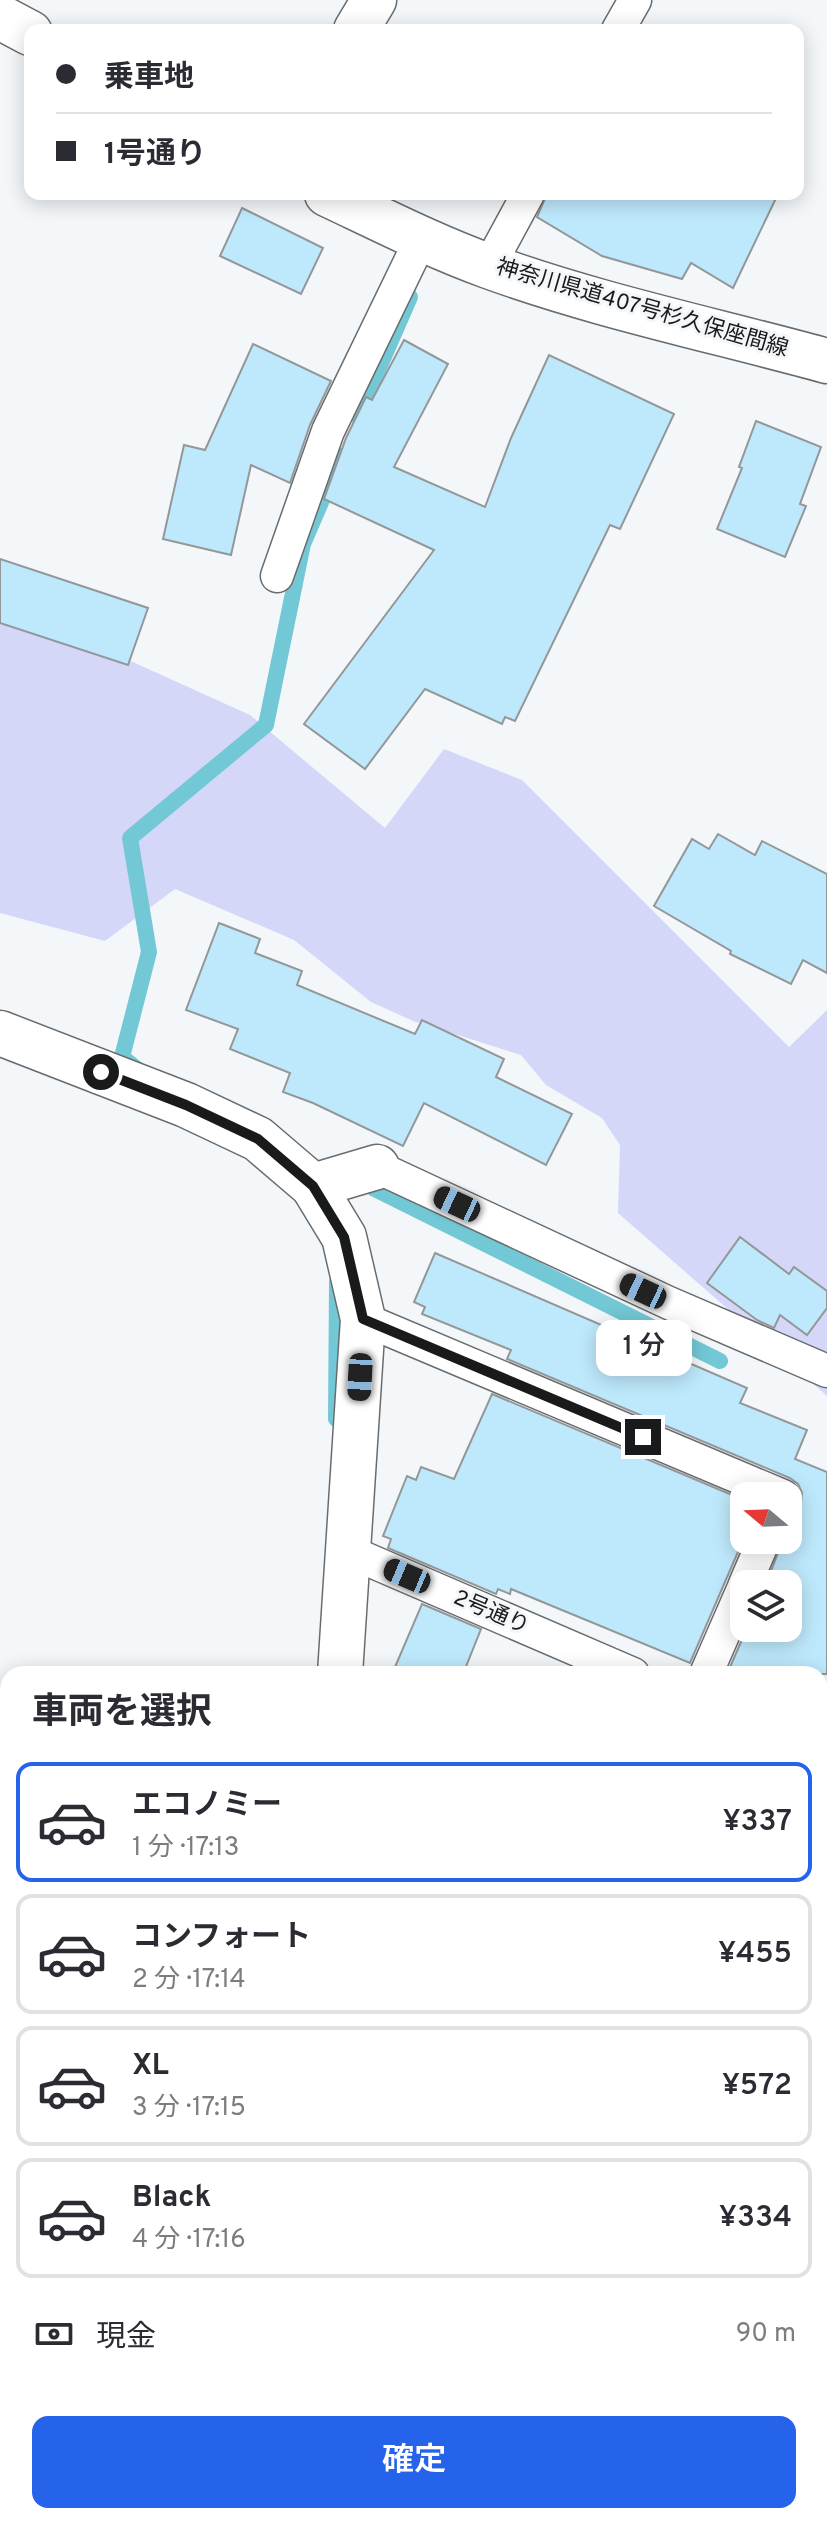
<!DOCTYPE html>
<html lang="ja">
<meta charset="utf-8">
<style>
:root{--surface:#fff;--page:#f7f7f7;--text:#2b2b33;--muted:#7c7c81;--line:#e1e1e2;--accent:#2563eb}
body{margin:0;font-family:Overpass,"Noto Sans JP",sans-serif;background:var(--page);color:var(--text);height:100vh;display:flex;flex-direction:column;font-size:30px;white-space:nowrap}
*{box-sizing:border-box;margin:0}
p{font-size:26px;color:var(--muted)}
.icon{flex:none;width:44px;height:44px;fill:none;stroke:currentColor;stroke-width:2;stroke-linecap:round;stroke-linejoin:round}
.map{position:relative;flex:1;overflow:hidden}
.panel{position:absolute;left:0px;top:1666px;width:828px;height:858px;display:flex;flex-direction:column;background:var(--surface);border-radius:24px 24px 0 0;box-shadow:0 4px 20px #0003}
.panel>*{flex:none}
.banner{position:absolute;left:24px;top:24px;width:780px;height:176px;border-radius:16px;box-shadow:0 4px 20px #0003;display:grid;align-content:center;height:176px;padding:0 32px;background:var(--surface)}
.needle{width:52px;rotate:289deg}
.buttons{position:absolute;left:730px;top:1482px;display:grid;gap:16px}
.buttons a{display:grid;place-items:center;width:72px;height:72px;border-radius:16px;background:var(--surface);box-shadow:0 4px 20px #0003;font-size:40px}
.end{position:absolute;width:36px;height:36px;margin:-18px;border:10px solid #191a1b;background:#fff;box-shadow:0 0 0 4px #fff}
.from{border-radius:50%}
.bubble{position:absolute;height:56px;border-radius:16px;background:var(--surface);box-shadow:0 4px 20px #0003;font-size:26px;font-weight:600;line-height:56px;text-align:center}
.car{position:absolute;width:24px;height:48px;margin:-24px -12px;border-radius:10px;box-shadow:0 0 6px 2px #0007;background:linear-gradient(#222 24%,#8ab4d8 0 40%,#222 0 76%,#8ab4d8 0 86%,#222 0)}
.banner b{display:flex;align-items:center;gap:28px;height:76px;font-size:30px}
.banner b+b{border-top:2px solid var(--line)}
.banner i{width:20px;height:20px;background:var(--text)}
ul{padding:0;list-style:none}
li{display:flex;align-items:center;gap:24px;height:120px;margin:0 16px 12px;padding:0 16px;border:4px solid var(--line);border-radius:16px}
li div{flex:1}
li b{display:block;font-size:30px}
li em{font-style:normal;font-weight:600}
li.on{border-color:var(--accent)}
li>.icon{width:72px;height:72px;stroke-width:1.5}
h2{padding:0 32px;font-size:36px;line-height:96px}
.pay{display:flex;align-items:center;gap:20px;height:88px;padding:0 32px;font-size:30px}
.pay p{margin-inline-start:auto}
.action{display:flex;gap:16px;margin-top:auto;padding:16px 32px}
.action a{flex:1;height:92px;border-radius:16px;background:var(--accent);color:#fff;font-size:32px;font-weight:600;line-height:92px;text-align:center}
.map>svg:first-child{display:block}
.green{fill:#d5d7f8}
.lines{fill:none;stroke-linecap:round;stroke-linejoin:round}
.stream{stroke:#73c8d6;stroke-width:16}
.building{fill:#bee9fc;stroke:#949798;stroke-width:2}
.service-casing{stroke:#696c6e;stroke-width:35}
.minor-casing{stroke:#696c6e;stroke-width:47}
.tertiary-casing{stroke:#696c6e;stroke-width:47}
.secondary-casing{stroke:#696c6e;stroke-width:47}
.service{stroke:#fff;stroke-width:32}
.minor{stroke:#fff;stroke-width:44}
.tertiary{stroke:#fff;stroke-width:44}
.secondary{stroke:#fff;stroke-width:44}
.route{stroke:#191a1b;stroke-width:10}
.labels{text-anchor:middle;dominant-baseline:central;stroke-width:6;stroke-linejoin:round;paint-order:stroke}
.street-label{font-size:22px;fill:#191a1b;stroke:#f4f7fa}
</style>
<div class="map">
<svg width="827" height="2523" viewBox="0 0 827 2523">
<rect width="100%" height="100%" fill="#f4f7fa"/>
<!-- green -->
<polygon class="green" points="0,602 250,715 385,828 444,749 522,780 789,1047 827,1010 827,1396 618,1213 620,1145 602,1118 546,1085 521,1055 413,1021 371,1002 294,940 175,889 105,941 0,913"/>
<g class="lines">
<!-- stream -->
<g class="stream">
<polyline points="358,416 410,297"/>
<polyline points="137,1069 122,1057 149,952 130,838 266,725 303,544 341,456"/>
<polyline points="373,1188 720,1361"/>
<polyline points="336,1419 337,1282"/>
<polyline points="251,2523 252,2516"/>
</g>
</g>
<!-- building -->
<g class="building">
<polygon points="547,194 778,194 733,288 691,263 682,279 602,256 537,217"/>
<polygon points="242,208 323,248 301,294 220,256"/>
<polygon points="404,340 448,364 394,467 485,507 511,438 549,355 674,414 620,529 610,525 515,721 505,717 502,724 425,689 365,769 304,724 434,550 324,499 346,438 366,397 372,400"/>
<polygon points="253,344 331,381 310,425 290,483 251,465 231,555 163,539 184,445 205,450"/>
<polygon points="756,421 821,447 800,504 806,506 785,557 717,529 742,468 739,467"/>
<polygon points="0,559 148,608 128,665 0,623"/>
<polygon points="718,834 755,855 762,841 827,874 827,973 803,960 791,984 730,954 731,951 654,906 692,839 709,849"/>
<polygon points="219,923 260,939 255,953 302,971 297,985 415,1034 422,1020 504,1059 496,1077 572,1114 546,1165 424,1103 403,1146 313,1103 283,1092 290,1073 230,1049 238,1029 186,1010"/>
<polygon points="740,1237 789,1274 794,1267 827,1291 827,1308 807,1335 780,1315 774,1328 757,1320 707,1283"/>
<polygon points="435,1253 747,1388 740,1403 807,1430 795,1459 827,1472 827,1674 727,1674 747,1628 788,1628 788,1584 766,1584 783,1540 788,1540 788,1514 795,1511 801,1503 802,1493 798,1484 790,1478 507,1359 511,1350 422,1314 425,1307 414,1302"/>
<polygon points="492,1394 744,1500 744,1538 690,1663 511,1589 510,1594 498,1589 496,1594 388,1548 391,1539 383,1536 407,1476 416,1480 421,1467 454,1479"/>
<polygon points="422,1604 481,1629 463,1674 392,1674"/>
</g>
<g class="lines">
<!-- service casing -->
<g class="service-casing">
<g id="service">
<polyline points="618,30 635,0"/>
<polyline points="489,266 528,194"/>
<polyline points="277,576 328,431 421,239"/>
<polyline points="377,1167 669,1303 827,1371"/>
<polyline points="363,1319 783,1496"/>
<polyline points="350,1552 633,1674"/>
<polyline points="745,1584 764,1540"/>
<polyline points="706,1674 744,1587"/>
<polyline points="820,1753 827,1755"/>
<polyline points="820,2287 827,2290"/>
<polyline points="776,2516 793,2523"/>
</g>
</g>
<!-- minor casing -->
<g class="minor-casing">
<g id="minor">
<polyline points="356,30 374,0"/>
<polyline points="340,1674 363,1319 344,1237 313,1186 377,1167"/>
<polyline points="820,2021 827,2024"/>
<polyline points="281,2523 281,2516"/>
</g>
</g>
<!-- tertiary casing -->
<g class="tertiary-casing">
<polyline id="tertiary" points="0,1033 186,1105 258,1139 313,1186"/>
</g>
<!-- secondary casing -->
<g class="secondary-casing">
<g id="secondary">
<polyline points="0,17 30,33"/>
<path d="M327,194C380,219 433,246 488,266C598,306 714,330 827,361"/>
</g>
</g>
<!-- service -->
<use href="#service" class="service"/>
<!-- minor -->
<use href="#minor" class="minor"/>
<!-- tertiary -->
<use href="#tertiary" class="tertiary"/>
<!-- secondary -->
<use href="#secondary" class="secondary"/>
</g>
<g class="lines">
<!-- route -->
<polyline class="route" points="101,1072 186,1105 258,1139 313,1186 344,1237 363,1319 643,1437"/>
</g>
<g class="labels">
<!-- street labels -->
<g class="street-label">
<text transform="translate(642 309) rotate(16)">神奈川県道407号杉久保座間線</text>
<text transform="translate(491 1613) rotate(23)">2号通り</text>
</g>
</g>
</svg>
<div class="buttons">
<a><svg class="needle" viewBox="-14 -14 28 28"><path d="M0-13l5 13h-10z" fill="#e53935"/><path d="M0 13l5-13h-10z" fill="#7c7c81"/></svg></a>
<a><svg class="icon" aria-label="layers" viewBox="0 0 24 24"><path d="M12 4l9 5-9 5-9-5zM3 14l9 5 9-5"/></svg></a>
</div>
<i class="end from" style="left:101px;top:1072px"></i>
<i class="end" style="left:643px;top:1437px"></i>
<div class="bubble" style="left:596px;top:1320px;width:96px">1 分</div>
<i class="car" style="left:457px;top:1204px;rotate:295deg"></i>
<i class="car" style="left:643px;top:1291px;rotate:295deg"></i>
<i class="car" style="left:360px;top:1377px;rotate:183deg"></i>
<i class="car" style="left:407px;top:1576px;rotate:293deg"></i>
<div class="banner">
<b><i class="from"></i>乗車地</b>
<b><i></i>1号通り</b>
</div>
<section class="panel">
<h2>車両を選択</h2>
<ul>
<li class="on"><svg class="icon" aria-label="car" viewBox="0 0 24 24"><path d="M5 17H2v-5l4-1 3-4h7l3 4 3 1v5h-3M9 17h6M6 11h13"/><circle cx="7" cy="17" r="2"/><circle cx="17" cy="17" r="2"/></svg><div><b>エコノミー</b><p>1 分 · 17:13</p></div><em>¥337</em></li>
<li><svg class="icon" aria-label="car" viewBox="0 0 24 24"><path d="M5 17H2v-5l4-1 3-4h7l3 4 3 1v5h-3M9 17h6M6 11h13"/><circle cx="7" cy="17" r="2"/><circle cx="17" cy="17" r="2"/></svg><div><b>コンフォート</b><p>2 分 · 17:14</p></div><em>¥455</em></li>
<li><svg class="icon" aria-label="car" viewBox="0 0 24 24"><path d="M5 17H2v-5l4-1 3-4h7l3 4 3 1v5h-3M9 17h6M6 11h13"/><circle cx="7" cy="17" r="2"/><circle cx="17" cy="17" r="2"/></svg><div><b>XL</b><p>3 分 · 17:15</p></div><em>¥572</em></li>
<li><svg class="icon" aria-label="car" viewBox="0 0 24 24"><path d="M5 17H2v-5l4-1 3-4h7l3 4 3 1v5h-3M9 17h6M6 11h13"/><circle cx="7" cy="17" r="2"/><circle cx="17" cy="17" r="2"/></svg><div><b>Black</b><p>4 分 · 17:16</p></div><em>¥334</em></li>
</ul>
<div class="pay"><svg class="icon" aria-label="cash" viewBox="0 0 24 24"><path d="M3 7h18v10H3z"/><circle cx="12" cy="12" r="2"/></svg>現金<p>90 m</p></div>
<div class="action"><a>確定</a></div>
</section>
</div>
